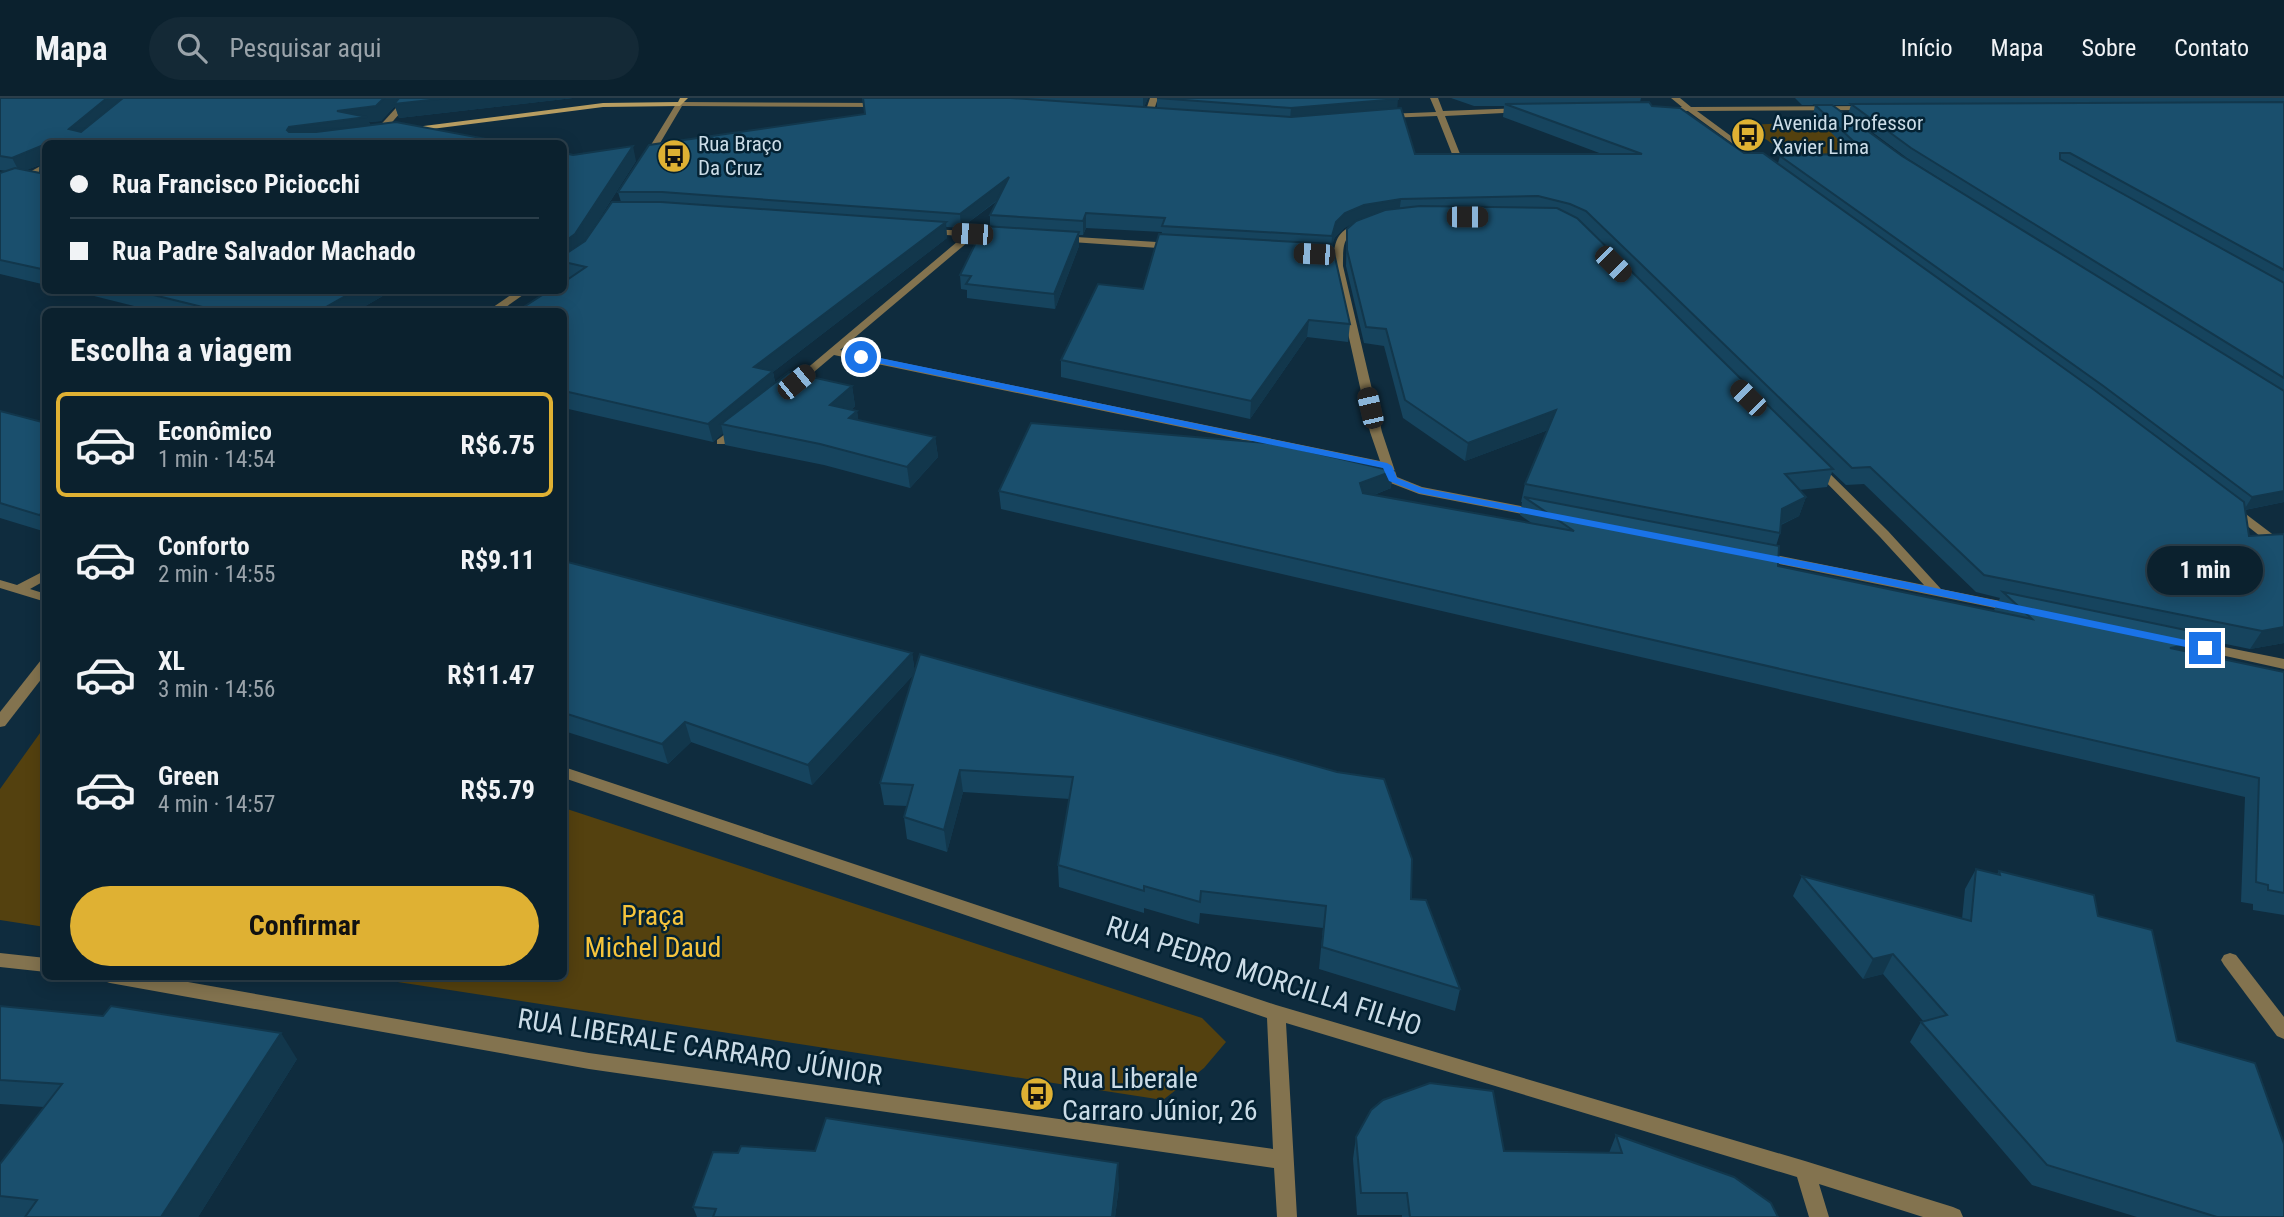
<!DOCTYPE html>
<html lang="pt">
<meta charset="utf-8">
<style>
:root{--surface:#0b212e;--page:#142936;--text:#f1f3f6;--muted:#9aa3aa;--line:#2b3e4a;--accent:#dfb133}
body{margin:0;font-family:"Roboto Condensed",sans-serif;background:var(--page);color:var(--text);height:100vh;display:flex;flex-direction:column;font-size:26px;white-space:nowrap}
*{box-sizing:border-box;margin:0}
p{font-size:23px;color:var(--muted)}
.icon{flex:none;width:38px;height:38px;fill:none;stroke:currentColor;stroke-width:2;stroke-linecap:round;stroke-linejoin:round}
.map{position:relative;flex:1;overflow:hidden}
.side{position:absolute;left:42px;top:210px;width:525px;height:672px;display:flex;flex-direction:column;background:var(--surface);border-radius:10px;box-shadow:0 4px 18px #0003,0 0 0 2px var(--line)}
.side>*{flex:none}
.top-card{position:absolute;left:42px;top:42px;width:525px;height:154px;border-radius:10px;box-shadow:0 4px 18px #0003,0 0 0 2px var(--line);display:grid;align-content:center;height:154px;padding:0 28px;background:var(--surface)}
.end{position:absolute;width:32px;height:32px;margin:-16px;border:9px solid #1a73e8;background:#fff;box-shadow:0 0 0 4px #fff}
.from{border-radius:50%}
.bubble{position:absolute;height:49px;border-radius:24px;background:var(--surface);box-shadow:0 4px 18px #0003,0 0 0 2px var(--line);font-size:23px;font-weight:700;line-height:49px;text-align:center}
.car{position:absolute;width:21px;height:42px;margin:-21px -10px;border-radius:9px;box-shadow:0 0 5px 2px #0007;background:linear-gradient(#222 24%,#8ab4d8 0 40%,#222 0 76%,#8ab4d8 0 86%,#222 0)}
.top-card b{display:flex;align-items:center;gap:24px;height:66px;font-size:26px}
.top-card b+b{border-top:2px solid var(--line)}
.top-card i{width:18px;height:18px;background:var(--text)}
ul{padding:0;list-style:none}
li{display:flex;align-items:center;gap:21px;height:105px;margin:0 14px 10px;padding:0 14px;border:4px solid transparent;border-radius:10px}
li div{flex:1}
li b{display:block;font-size:26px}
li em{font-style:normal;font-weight:700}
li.current{border-color:var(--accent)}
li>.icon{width:63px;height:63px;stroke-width:1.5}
h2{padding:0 28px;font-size:32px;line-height:84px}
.cta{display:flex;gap:14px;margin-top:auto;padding:14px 28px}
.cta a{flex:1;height:80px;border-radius:42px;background:var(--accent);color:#111;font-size:28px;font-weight:700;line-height:80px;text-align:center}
header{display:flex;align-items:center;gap:42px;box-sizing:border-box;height:98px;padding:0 35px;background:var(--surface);border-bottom:2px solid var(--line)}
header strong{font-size:33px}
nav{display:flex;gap:38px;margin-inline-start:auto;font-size:24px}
.search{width:490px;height:63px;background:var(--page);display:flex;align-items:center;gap:18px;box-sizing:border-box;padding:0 24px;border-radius:38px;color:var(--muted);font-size:26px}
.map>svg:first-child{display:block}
.green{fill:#54410f}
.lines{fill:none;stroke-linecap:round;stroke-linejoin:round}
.street{fill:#83734f;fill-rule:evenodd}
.secondary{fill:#b79d61;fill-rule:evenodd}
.wall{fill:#16445e;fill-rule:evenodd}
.shaded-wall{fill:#12374c}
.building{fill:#1a4f6d;stroke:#12374c;stroke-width:2}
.route{fill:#1a73e8}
.labels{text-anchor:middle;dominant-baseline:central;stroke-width:5;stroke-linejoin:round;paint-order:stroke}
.far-poi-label{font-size:21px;fill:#cbdce7;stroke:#042233;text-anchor:start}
.near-park-label{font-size:28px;fill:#f6c43c;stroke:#042233}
.near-street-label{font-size:28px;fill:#cbdce7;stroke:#042233}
.near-poi-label{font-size:28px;fill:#cbdce7;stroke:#042233;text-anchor:start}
</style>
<header>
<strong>Mapa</strong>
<div class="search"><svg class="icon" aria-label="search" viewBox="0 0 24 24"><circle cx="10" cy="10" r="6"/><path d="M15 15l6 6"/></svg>Pesquisar aqui</div>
<nav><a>Início</a><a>Mapa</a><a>Sobre</a><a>Contato</a></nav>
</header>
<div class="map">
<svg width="2284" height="1119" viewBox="0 0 2284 1119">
<rect width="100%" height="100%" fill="#0f2c3e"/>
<!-- green -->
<g class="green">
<polygon points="1820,24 1874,60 1795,62 1746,27"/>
<polygon points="45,628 45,829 0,822 0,691"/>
<polygon points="564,710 1202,920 1226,944 1204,970 1163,1002 365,879 564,878"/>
</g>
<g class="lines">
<!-- street -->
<g class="street">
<polygon points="405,0 413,0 381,37 375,37 375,33"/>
<polygon points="1150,0 1158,0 1152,18 1148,20 1144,18"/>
<polygon points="1430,0 1438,0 1443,13 1523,10 1527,12 1523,14 1445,18 1462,61 1458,63 1454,61 1437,18 1386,20 1382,18 1386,16 1436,14"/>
<polygon points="1671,0 1680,0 1691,9 1866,8 1870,10 1866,12 1697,13 1765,63 1766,65 1762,67 1688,13 1659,13 1658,11 1662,9 1682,9"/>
<polygon points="680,4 880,5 884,7 880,9 682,8 650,62 644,62 643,60 676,6"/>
<polygon points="46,65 46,71 24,83 17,81"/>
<path d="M1365,123L1369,126L1368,128C1343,136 1343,144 1343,168L1382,334L1397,379L1422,389L1542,412L1544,415L1542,418L1538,419L1419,396L1388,384L1383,371L834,257L795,290L791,291L786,288L964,138L928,136L925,135V131L998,134L1003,137L1001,139L975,138L840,252L1380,363L1370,334L1333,168C1334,141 1337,131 1365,123Z"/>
<polygon points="1060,138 1173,145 1178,148 1173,151 1057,143 1057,139"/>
<polygon points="518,192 530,192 499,214 486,214"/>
<polygon points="739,326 745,329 743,331 725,346 717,346 717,342"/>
<polygon points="1816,364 1820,366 1888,433 1941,491 2020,507 2022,510 2020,513 2015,514 1755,461 1754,458 1755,455 1760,454 1924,487 1880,439 1812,370 1812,366"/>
<polygon points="2230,404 2284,445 2284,455 2280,454 2226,411 2224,408 2226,405"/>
<polygon points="46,472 46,482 30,491 46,496 46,504 0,490 0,482 17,487"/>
<polygon points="2199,544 2284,561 2284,571 2194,551 2192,548 2194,545"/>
<polygon points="46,561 46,575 5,628 0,629 0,614 41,562"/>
<polygon points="564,669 1276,907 1805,1063 1953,1109 1960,1112 1963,1119 1923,1119 1819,1086 1829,1119 1809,1119 1797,1079 1286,925 1297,1119 1277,1119 1274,1070 589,971 110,885 104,883 101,878 154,878 589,955 1273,1051 1267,920 564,680"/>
<polygon points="0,855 46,860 46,874 0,869"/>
<polygon points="2230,855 2236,857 2284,919 2284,941 2277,938 2224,867 2221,862 2224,857"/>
</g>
<!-- secondary -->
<polygon class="secondary" points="680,0 688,0 680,8 603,9 408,34 404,32 408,30 603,5 678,4"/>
</g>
<!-- wall -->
<g class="wall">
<path d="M0,0H573L399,20L395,8L381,23L369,24L370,27L513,46H46V187L0,176V75L6,73L0,72ZM40,67V75L26,72Z"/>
<path d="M862,0H1148L1144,9L1157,10V0L1397,11L1415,56H1602L1503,19L1504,8H1474L1451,0H1641L1640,4L1652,8L1744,55L1778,65L1780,58L1852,55L1813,17L1815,7L1902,58L2036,141L1907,60L1848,16L1851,7H1802L1795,0H2284V404L2245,412L2249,438L2284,545L2250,551L2221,545L2212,559L2284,574V817L2253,812V806L2241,804L2245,699L1001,411L999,393L1391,390L1374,397L1533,426L1520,417L1522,404H1521L1525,386L1548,332L1465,363L1403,320L1384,248L1364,245L1346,168L1347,131L1352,126L1344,130L1335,139L1332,146L1350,226L1348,244L1307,239L1250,321L1061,279V262L1143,191L1162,134L1086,130L1083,137H1079V148L1055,211L967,200V192L961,191L960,177L990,129V117L997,103L961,130L946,129L947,140L773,274L775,284L852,288L855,308L851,312L857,313L858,322L935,339L938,359L910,390L824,367L725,347L723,335L713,344L564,310V214L568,181L564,180V55L636,63L585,143L621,104L618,94L865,16ZM1832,374L1846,387L1864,386L1976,494L2000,500L1994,512L1995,513L1778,468L1776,448L1780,435L1781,427L1799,418L1806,399L1799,392L1827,389Z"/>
<polygon points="70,192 393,192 355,214 158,214"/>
<polygon points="0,313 46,325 46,434 0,420"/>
<polygon points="564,463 912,555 915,575 1411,801 1460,891 1455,913 1319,871 1323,830 1200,815 1199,826 1144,810 1144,815 1059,789 1058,767 1070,701 963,694 947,754 907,741 904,719 907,708 884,707 880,685 915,575 812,687 691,644 668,666 564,633"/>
<polygon points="1976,771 1997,776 1999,773 2098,818 2177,943 2284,1119 2137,1119 2032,1087 1910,944 1921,924 1924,924 1883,876 1863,881 1793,798 1802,778 1962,821 1965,791"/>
<polygon points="0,908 297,961 198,1119 0,1119 0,1066 44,1009 0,1006"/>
<polygon points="1616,1037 1778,1119 1402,1119 1402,1117 1357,1117 1353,1061 1356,1039 1504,1053 1609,1055"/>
<polygon points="1119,1088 1115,1119 697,1119 693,1109"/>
</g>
<!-- shaded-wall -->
<g class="shaded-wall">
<polygon points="107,0 130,0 77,46 69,31"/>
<polygon points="384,0 573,0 399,20 395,8 381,23 369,24 372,33 295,43 287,32 289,29 337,13"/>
<polygon points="1143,0 1148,0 1143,12"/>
<polygon points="1398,1 1397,14 1290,22 1291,10"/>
<polygon points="41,48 46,64 20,75 12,60"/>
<polygon points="633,48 636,63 579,152 564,164 564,144"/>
<polygon points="1009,79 1009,93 961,130 960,116"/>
<polygon points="1401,101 1399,115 1363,122 1344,130 1335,139 1331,152 1332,138 1336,124 1345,115 1364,107"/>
<polygon points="1086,115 1086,130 1083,137 1083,123"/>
<polygon points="946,124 947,140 773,274 776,291 721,326 723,335 713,344 708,326 754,269"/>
<polygon points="1079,134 1079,148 1055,211 1054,196"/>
<polygon points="356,192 393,192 355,214 317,214"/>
<polygon points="1309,222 1307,239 1250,321 1251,303"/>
<polygon points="852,288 855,308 834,328 830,307"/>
<polygon points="1556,312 1553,330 1465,363 1468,345"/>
<polygon points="857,313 860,334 849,320"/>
<polygon points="935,339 938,359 910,390 907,369"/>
<polygon points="1393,373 1391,390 1358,403 1360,385"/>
<polygon points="2284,393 2284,404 2244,412 2252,399"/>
<polygon points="1806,399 1799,418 1775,429 1782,411"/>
<polygon points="46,414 46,429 39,417"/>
<polygon points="2284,529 2284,545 2250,551 2262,533"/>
<polygon points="2224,540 2212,559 2170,550"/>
<polygon points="912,555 915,575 812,687 808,667"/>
<polygon points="685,624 691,644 668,666 662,646"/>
<polygon points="960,672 963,694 947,754 944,732"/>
<polygon points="1893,856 1883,876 1863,881 1873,861"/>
<polygon points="281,935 297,961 198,1119 161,1119"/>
<polygon points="1118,1065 1119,1088 1115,1119 1112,1119"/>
</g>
<!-- building -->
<g class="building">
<polygon points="0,0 107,0 69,31 81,34 123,0 384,0 376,8 337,13 367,19 289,29 287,32 289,34 316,34 396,24 513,46 46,46 46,172 0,162 0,75 15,70 40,75 41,48 12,60 0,58"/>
<polygon points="399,0 448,0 394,6"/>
<polygon points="863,0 1011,0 1291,19 1401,10 1415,56 1642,56 1505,6 1649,4 1652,8 1680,10 1744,55 1763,55 2093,291 2244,404 2249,438 2284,436 2284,529 2262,533 1984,477 1870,369 1852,370 1586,113 1570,106 1538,98 1401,101 1364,107 1345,115 1336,124 1332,138 1162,128 1165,120 1086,115 1083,123 990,117 1009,79 960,116 662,94 618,94 649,47 865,16"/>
<polygon points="1157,0 1398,0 1398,1 1291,10"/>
<polygon points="2284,4 2284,172 2070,55 2060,55 2060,61 2284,185 2284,280 1911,50 1851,6"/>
<polygon points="1815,7 1832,7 1902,58 2284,293 2284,393 2252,399 2102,287 1780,58 1866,55"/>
<polygon points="633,48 575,136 564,144 564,55 573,57"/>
<polygon points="612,104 661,104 946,124 754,269 773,273 708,326 564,293 564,214 516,214 550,192 564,192 564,184 586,169 564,164 564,157 585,143"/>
<polygon points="1420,108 1557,110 1577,120 1833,371 1785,376 1806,399 1782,411 1780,435 1525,386 1556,312 1468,345 1405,302 1386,231 1366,229 1347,152 1347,131 1356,123 1385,112"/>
<polygon points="984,128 1079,134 1054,196 966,186 971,178 960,177"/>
<polygon points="1159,136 1332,146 1350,226 1309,222 1251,303 1061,262 1098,186 1143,191"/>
<polygon points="133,192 356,192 317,214 223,214"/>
<polygon points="789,274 852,288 830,307 857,313 849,320 935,339 907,369 820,346 721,326"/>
<polygon points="0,313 46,325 46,414 39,417 0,405"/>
<polygon points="1031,325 1277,346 1393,373 1360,385 1363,395 1574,433 1524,399 1779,448 1778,468 2032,521 2003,494 2224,540 2170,550 2284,574 2284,795 2268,792 2268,787 2256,784 2259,680 999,393"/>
<polygon points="564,463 912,555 808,667 685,624 662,646 564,615"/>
<polygon points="920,556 1337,674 1384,681 1412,761 1411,801 1426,802 1460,891 1322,849 1326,808 1201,793 1200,804 1144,788 1144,793 1058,767 1073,679 960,672 944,732 904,719 913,687 880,685"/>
<polygon points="1976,771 2000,777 1999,773 2094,797 2098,818 2152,832 2177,943 2255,965 2284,1046 2284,1119 2217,1119 2047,1067 1921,924 1947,917 1893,856 1873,861 1802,778 1971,823"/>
<polygon points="0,908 103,918 111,908 281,935 161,1119 25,1119 37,1102 0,1098 0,1066 62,986 0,982"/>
<polygon points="1430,985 1493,993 1504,1053 1622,1055 1616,1037 1734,1079 1771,1105 1778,1119 1410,1119 1407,1095 1361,1095 1356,1039 1371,1012 1383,1002"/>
<polygon points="826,1020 1118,1065 1112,1119 713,1119 716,1111 693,1109 713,1054 738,1055 741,1048 815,1053"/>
</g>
<!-- route -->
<polygon class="route" points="861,256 1387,365 1392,368 1397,380 1422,390 1849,472 2205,546 2211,550 2205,553 1849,479 1419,395 1389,383 1383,370 858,261"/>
<!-- icons -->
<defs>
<g id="bus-disc" transform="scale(1.75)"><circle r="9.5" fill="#dfb133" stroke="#042233"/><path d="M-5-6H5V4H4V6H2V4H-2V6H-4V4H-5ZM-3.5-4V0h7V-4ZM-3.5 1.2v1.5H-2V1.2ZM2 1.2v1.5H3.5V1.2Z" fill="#111"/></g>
</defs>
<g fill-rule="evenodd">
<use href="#bus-disc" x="1748" y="37"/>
<use href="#bus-disc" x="674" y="58"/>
<use href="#bus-disc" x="1037" y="996"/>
</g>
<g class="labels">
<!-- far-poi labels -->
<g class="far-poi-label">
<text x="1772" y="25">Avenida Professor<tspan x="1772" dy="24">Xavier Lima</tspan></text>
<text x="698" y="46">Rua Braço<tspan x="698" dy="24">Da Cruz</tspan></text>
</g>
<!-- near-park labels -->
<g class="near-park-label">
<text x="653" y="817">Praça<tspan x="653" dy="32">Michel Daud</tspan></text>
</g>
<!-- near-street labels -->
<g class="near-street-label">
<text transform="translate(1264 878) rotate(18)">RUA PEDRO MORCILLA FILHO</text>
<text transform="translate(700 949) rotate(9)">RUA LIBERALE CARRARO JÚNIOR</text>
</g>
<!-- near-poi labels -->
<g class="near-poi-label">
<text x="1062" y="980">Rua Liberale<tspan x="1062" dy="32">Carraro Júnior, 26</tspan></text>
</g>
</g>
</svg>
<i class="end from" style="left:861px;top:259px"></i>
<i class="end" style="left:2205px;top:550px"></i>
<div class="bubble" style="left:2147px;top:448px;width:116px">1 min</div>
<i class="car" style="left:1467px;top:119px;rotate:90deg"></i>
<i class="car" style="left:972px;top:136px;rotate:273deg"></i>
<i class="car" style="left:1314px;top:156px;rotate:273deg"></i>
<i class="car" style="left:1613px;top:166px;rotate:135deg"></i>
<i class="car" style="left:796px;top:284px;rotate:51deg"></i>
<i class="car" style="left:1748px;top:300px;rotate:315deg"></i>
<i class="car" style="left:1370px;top:310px;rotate:347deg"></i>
<div class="top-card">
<b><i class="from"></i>Rua Francisco Piciocchi</b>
<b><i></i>Rua Padre Salvador Machado</b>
</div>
<section class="side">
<h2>Escolha a viagem</h2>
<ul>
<li class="current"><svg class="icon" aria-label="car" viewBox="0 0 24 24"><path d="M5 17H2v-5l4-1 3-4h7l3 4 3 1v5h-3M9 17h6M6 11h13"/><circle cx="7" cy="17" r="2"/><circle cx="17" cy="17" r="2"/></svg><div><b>Econômico</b><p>1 min · 14:54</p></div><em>R$6.75</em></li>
<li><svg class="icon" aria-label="car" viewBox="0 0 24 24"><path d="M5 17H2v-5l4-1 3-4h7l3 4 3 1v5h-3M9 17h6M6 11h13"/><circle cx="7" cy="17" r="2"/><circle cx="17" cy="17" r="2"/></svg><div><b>Conforto</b><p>2 min · 14:55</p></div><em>R$9.11</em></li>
<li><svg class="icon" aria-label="car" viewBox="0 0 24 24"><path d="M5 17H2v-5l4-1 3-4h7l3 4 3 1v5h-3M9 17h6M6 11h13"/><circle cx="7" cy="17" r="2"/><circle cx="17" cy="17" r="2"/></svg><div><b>XL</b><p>3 min · 14:56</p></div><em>R$11.47</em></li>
<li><svg class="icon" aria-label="car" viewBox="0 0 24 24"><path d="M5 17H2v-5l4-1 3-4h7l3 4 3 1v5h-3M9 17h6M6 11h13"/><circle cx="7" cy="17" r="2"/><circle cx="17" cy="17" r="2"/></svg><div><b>Green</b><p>4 min · 14:57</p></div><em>R$5.79</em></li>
</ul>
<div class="cta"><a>Confirmar</a></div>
</section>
</div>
